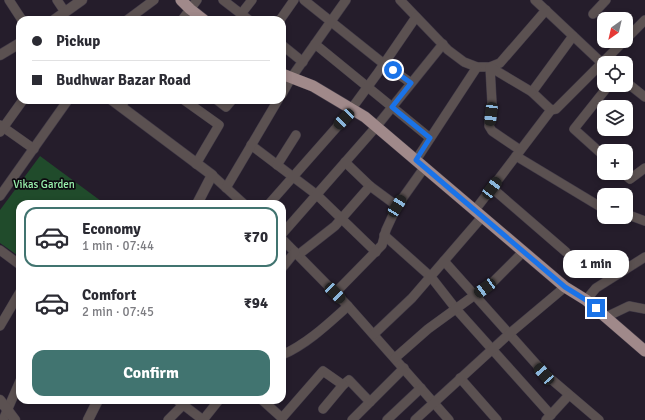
<!DOCTYPE html>
<meta charset="utf-8">
<style>
:root{--surface:#fff;--page:#f7f7f7;--text:#2b2b33;--muted:#7c7c81;--line:#e1e1e2;--accent:#417470}
body{margin:0;font-family:Signika,sans-serif;background:var(--page);color:var(--text);height:100vh;display:flex;flex-direction:column;font-size:15px;white-space:nowrap}
*{box-sizing:border-box;margin:0}
p{font-size:13px;color:var(--muted)}
.icon{flex:none;width:22px;height:22px;fill:none;stroke:currentColor;stroke-width:2;stroke-linecap:round;stroke-linejoin:round}
.map{position:relative;flex:1;overflow:hidden}
.side{position:absolute;left:16px;top:200px;width:270px;height:204px;display:flex;flex-direction:column;background:var(--surface);border-radius:12px;box-shadow:0 2px 6px #0003}
.side>*{flex:none}
.hud{position:absolute;left:16px;top:16px;width:270px;height:88px;border-radius:12px;box-shadow:0 2px 6px #0003;display:grid;align-content:center;height:88px;padding:0 16px;background:var(--surface)}
.needle{width:26px;rotate:214deg}
.tools{position:absolute;left:597px;top:12px;display:grid;gap:8px}
.tools a{display:grid;place-items:center;width:36px;height:36px;border-radius:8px;background:var(--surface);box-shadow:0 2px 6px #0003;font-size:20px}
.end{position:absolute;width:18px;height:18px;margin:-9px;border:5px solid #1a73e8;background:#fff;box-shadow:0 0 0 2px #fff}
.from{border-radius:50%}
.bubble{position:absolute;height:28px;border-radius:12px;background:var(--surface);box-shadow:0 2px 6px #0003;font-size:13px;font-weight:700;line-height:28px;text-align:center}
.car{position:absolute;width:12px;height:24px;margin:-12px -6px;border-radius:5px;box-shadow:0 0 3px 1px #0007;background:linear-gradient(#222 24%,#8ab4d8 0 40%,#222 0 76%,#8ab4d8 0 86%,#222 0)}
.hud b{display:flex;align-items:center;gap:14px;height:38px;font-size:15px}
.hud b+b{border-top:1px solid var(--line)}
.hud i{width:10px;height:10px;background:var(--text)}
ul{padding:7px 0 0;list-style:none}
li{display:flex;align-items:center;gap:12px;height:60px;margin:0 8px 6px;padding:0 8px;border:2px solid transparent;border-radius:12px}
li div{flex:1}
li b{display:block;font-size:15px}
li em{font-style:normal;font-weight:700}
li.on{border-color:var(--accent)}
li>.icon{width:36px;height:36px;stroke-width:1.5}
.button{display:flex;gap:8px;margin-top:auto;padding:8px 16px}
.button a{flex:1;height:46px;border-radius:12px;background:var(--accent);color:#fff;font-size:16px;font-weight:700;line-height:46px;text-align:center}
.map>svg:first-child{display:block}
.green{fill:#204b2b}
.lines{fill:none;stroke-linecap:round;stroke-linejoin:round}
.minor-casing{stroke:#413a47;stroke-width:10}
.tertiary-casing{stroke:#413a47;stroke-width:11}
.trunk-casing{stroke:#413a47;stroke-width:12}
.minor{stroke:#5b5151;stroke-width:9}
.tertiary{stroke:#5b5151;stroke-width:10}
.trunk{stroke:#a0898a;stroke-width:11}
.route{stroke:#1a73e8;stroke-width:5}
.labels{text-anchor:middle;dominant-baseline:central;stroke-width:3.5;stroke-linejoin:round;paint-order:stroke}
.park-label{font-size:11px;fill:#98f2ac;stroke:#0d090f}
</style>
<div class="map">
<svg width="645" height="420" viewBox="0 0 645 420">
<rect width="100%" height="100%" fill="#251d2b"/>
<!-- green -->
<polygon class="green" points="40,156 105,204 20,204 20,257 0,243 0,210"/>
<g class="lines">
<!-- minor casing -->
<g class="minor-casing">
<g id="minor">
<polyline points="9,0 22,20"/>
<polyline points="57,0 65,12"/>
<polyline points="223,0 249,20"/>
<polyline points="304,0 384,64 411,83"/>
<polyline points="400,0 448,50 464,62 477,67 490,67 500,63 546,10"/>
<polyline points="535,0 604,65"/>
<polyline points="241,14 252,0"/>
<polyline points="593,14 606,0"/>
<polyline points="127,20 154,0"/>
<polyline points="182,20 197,0"/>
<polyline points="280,20 294,0"/>
<polyline points="626,39 645,20"/>
<polyline points="315,44 430,138"/>
<polyline points="282,45 303,62"/>
<polyline points="626,82 645,97"/>
<polyline points="282,94 291,78 346,0"/>
<polyline points="184,100 219,125 196,164"/>
<polyline points="217,100 226,107 232,100"/>
<polyline points="121,107 125,100"/>
<polyline points="551,110 532,92 573,36"/>
<polyline points="0,125 34,149"/>
<polyline points="0,132 23,100"/>
<polyline points="251,145 317,195 376,252"/>
<polyline points="520,150 492,131 489,126 492,103 490,67 532,92"/>
<polyline points="516,156 604,209"/>
<polyline points="604,156 574,129 609,85"/>
<polyline points="416,160 477,67"/>
<polyline points="345,162 370,186 397,206"/>
<polyline points="277,165 296,135"/>
<polyline points="623,173 630,179 645,168"/>
<polyline points="212,175 244,204"/>
<polyline points="226,188 278,100"/>
<polyline points="492,188 566,252"/>
<polyline points="0,196 68,100"/>
<polyline points="269,204 344,119 377,74 416,17"/>
<polyline points="475,210 551,110 556,109 624,41"/>
<polyline points="626,214 645,221"/>
<polyline points="282,234 376,127 443,44"/>
<polyline points="384,235 431,277 456,309 551,415"/>
<polyline points="282,239 348,306 449,420"/>
<polyline points="0,250 20,265"/>
<polyline points="298,255 335,226 370,186"/>
<polyline points="444,261 545,374 599,420"/>
<polyline points="282,268 295,252"/>
<polyline points="335,293 382,245 386,230 397,206 424,168"/>
<polyline points="586,300 596,288 645,257"/>
<polyline points="606,317 629,306 645,309"/>
<polyline points="0,326 20,292"/>
<polyline points="374,334 412,298 482,217"/>
<path d="M282,355C307,344 328,324 348,306"/>
<polyline points="395,358 428,329 494,281 523,252"/>
<polyline points="460,378 497,420"/>
<polyline points="343,385 349,380 370,402 352,420"/>
<polyline points="177,400 203,420"/>
<polyline points="262,400 282,418 323,371 343,385 323,409"/>
<polyline points="370,402 404,368"/>
<polyline points="3,420 20,381"/>
<polyline points="168,420 183,405"/>
<polyline points="203,420 219,400"/>
<polyline points="387,420 421,388"/>
<polyline points="415,420 509,334 565,287"/>
<polyline points="546,420 569,395"/>
</g>
</g>
<!-- tertiary casing -->
<g class="tertiary-casing">
<g id="tertiary">
<polyline points="54,20 82,0"/>
<polyline points="0,55 20,43"/>
<polyline points="112,100 212,175 197,204"/>
<polyline points="0,400 15,420"/>
<polyline points="88,420 98,400"/>
</g>
</g>
<!-- trunk casing -->
<g class="trunk-casing">
<g id="trunk">
<polyline points="181,0 190,9 204,20"/>
<polyline points="282,74 313,86 365,117 565,287 586,300 645,351"/>
</g>
</g>
<!-- minor -->
<use href="#minor" class="minor"/>
<!-- tertiary -->
<use href="#tertiary" class="tertiary"/>
<!-- trunk -->
<use href="#trunk" class="trunk"/>
</g>
<g class="lines">
<!-- route -->
<polyline class="route" points="393,70 411,83 392,107 430,138 416,160 565,287 586,300 596,308"/>
</g>
<g class="labels">
<!-- park labels -->
<g class="park-label">
<text x="44" y="184">Vikas Garden</text>
</g>
</g>
</svg>
<div class="tools">
<a><svg class="needle" viewBox="-14 -14 28 28"><path d="M0-13l5 13h-10z" fill="#e53935"/><path d="M0 13l5-13h-10z" fill="#7c7c81"/></svg></a>
<a><svg class="icon" aria-label="locate" viewBox="0 0 24 24"><circle cx="12" cy="12" r="6"/><path d="M12 2v4M12 18v4M2 12h4M18 12h4"/></svg></a>
<a><svg class="icon" aria-label="layers" viewBox="0 0 24 24"><path d="M12 4l9 5-9 5-9-5zM3 14l9 5 9-5"/></svg></a>
<a>+</a>
<a>−</a>
</div>
<i class="end from" style="left:393px;top:70px"></i>
<i class="end" style="left:596px;top:308px"></i>
<div class="bubble" style="left:563px;top:250px;width:66px">1 min</div>
<i class="car" style="left:491px;top:114px;rotate:187deg"></i>
<i class="car" style="left:344px;top:119px;rotate:224deg"></i>
<i class="car" style="left:492px;top:188px;rotate:37deg"></i>
<i class="car" style="left:397px;top:206px;rotate:32deg"></i>
<i class="car" style="left:485px;top:288px;rotate:234deg"></i>
<i class="car" style="left:335px;top:293px;rotate:135deg"></i>
<i class="car" style="left:544px;top:374px;rotate:319deg"></i>
<div class="hud">
<b><i class="from"></i>Pickup</b>
<b><i></i>Budhwar Bazar Road</b>
</div>
<section class="side">
<ul>
<li class="on"><svg class="icon" aria-label="car" viewBox="0 0 24 24"><path d="M5 17H2v-5l4-1 3-4h7l3 4 3 1v5h-3M9 17h6M6 11h13"/><circle cx="7" cy="17" r="2"/><circle cx="17" cy="17" r="2"/></svg><div><b>Economy</b><p>1 min · 07:44</p></div><em>₹70</em></li>
<li><svg class="icon" aria-label="car" viewBox="0 0 24 24"><path d="M5 17H2v-5l4-1 3-4h7l3 4 3 1v5h-3M9 17h6M6 11h13"/><circle cx="7" cy="17" r="2"/><circle cx="17" cy="17" r="2"/></svg><div><b>Comfort</b><p>2 min · 07:45</p></div><em>₹94</em></li>
</ul>
<div class="button"><a>Confirm</a></div>
</section>
</div>
